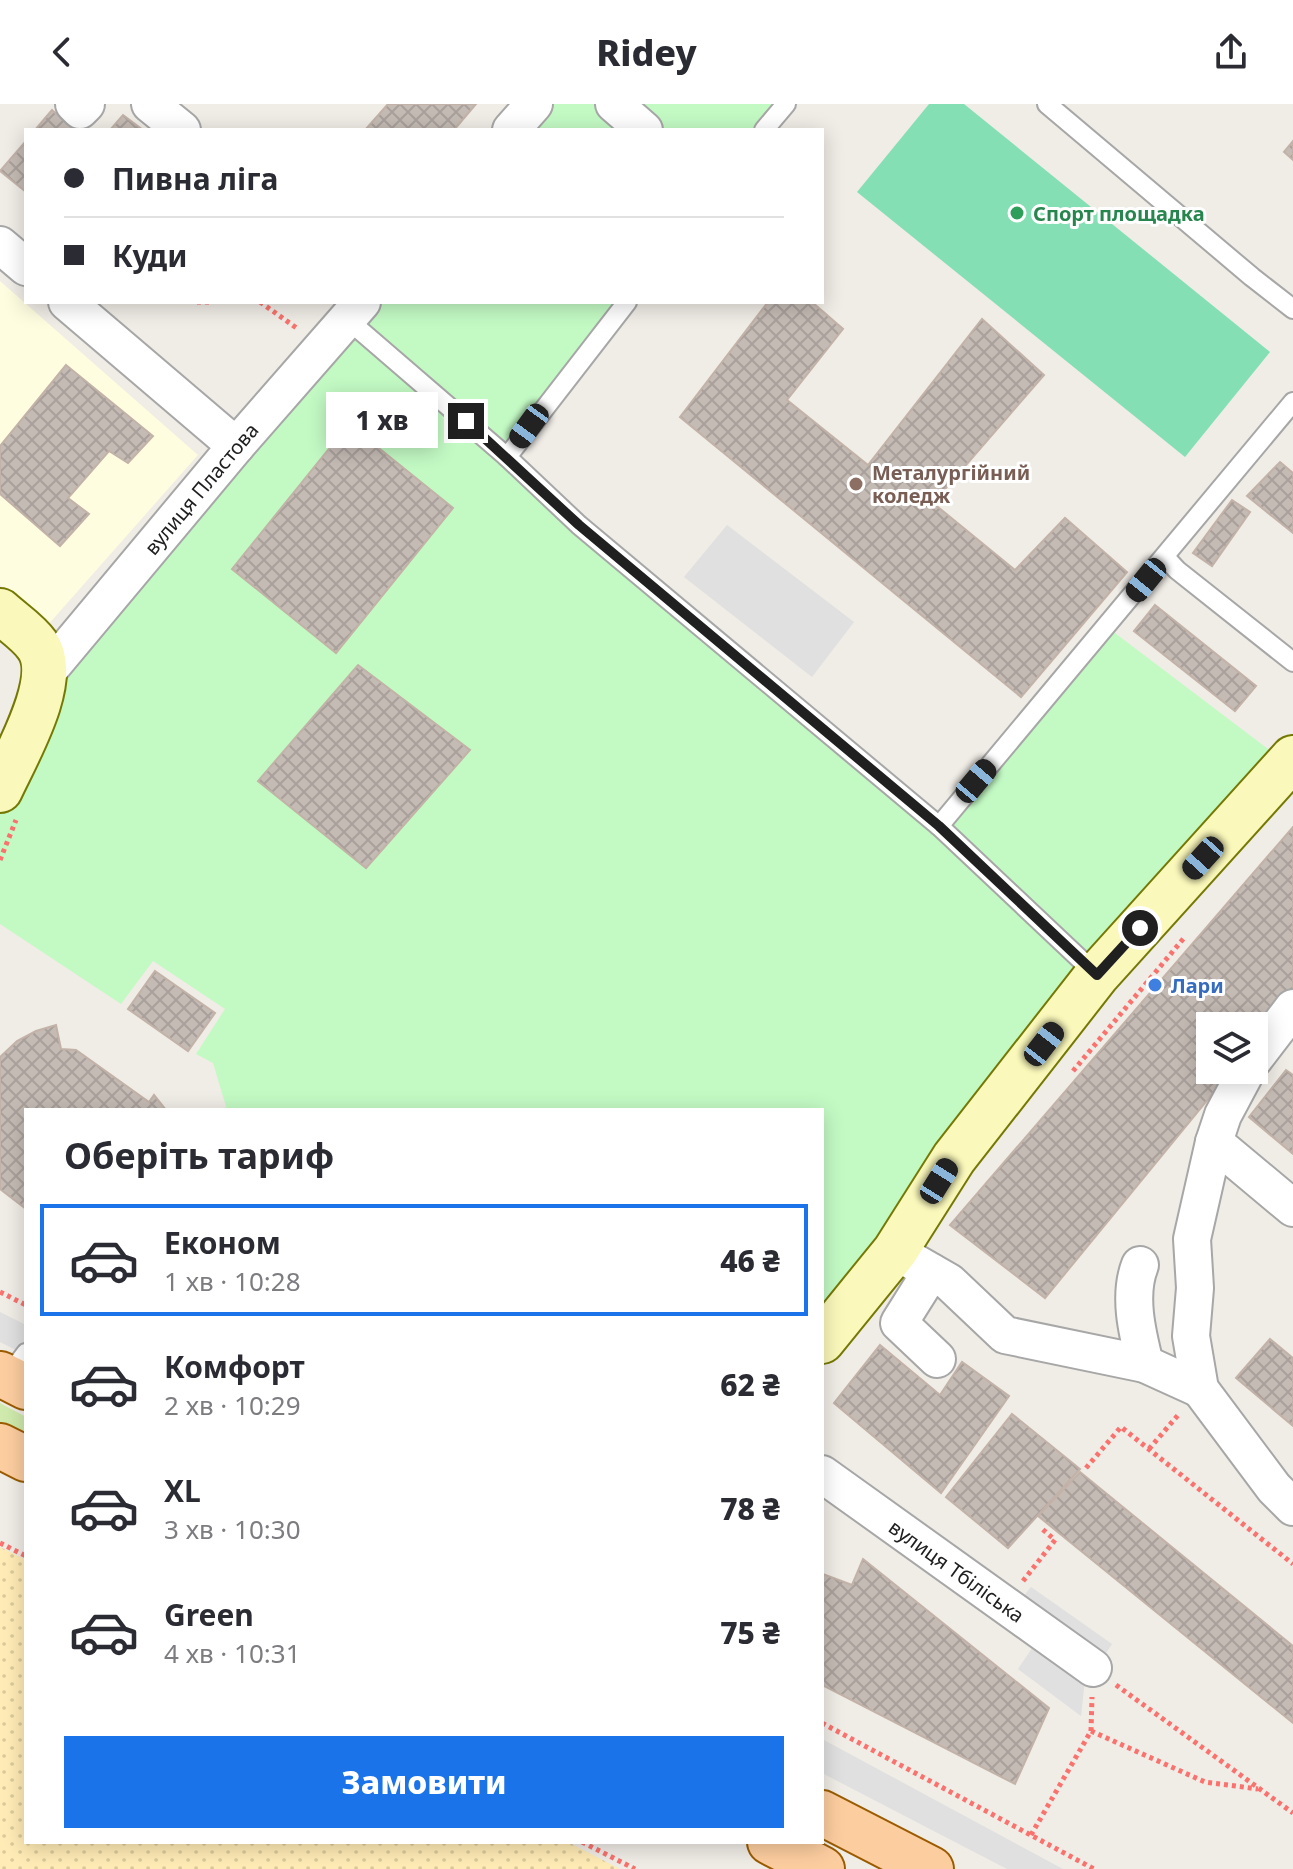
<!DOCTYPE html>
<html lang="uk">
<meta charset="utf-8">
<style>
:root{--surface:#fff;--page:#f7f7f7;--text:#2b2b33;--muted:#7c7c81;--line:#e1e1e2;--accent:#1a73e8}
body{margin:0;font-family:"Noto Sans",sans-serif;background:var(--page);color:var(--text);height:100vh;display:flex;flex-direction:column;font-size:30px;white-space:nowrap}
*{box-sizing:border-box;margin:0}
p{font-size:26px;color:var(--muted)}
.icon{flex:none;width:44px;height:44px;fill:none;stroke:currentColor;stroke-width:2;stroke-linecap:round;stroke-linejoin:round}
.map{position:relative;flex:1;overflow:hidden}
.panel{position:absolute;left:24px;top:1004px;width:800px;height:736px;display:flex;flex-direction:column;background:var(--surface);border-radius:0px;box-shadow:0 4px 20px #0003}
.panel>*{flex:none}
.hud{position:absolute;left:24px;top:24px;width:800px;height:176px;border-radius:0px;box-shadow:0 4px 20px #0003;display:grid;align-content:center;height:176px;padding:0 40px;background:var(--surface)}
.fabs{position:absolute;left:1196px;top:908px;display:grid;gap:16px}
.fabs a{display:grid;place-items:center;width:72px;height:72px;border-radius:0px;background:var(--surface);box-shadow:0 4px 20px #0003;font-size:40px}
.end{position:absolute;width:36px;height:36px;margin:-18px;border:10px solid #202020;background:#fff;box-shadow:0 0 0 4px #fff}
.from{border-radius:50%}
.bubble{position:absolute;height:56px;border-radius:0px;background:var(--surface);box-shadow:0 4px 20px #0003;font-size:26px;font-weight:800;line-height:56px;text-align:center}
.car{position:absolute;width:24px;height:48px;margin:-24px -12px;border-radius:10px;box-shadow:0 0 6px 2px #0007;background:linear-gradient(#222 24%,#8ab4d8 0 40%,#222 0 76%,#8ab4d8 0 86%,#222 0)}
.hud b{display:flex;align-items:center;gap:28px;height:76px;font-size:30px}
.hud b+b{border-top:2px solid var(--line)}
.hud i{width:20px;height:20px;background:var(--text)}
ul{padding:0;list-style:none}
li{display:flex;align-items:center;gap:24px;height:112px;margin:0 16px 12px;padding:0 24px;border:4px solid transparent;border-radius:0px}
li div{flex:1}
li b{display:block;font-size:30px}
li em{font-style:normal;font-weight:800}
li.current{border-color:var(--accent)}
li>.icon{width:72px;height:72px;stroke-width:1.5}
h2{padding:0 40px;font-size:36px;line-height:96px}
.primary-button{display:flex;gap:16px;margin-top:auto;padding:16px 40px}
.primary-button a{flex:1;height:92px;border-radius:0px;background:var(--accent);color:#fff;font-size:32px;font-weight:800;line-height:92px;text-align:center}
header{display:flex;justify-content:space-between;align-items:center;height:104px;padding:0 40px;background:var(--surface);font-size:36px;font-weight:800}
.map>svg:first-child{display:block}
.education{fill:#fffde0}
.grass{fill:#cfeaac}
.sand{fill:url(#sand-dots)}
.park{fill:#c3fac4}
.pitch{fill:#84dfb5}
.parking{fill:#e0e0e0}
.building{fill:url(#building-cross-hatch);stroke:#c2b2a8;stroke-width:2}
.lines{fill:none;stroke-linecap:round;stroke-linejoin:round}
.lane-casing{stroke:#a7a7a7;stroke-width:22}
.street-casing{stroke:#a7a7a7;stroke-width:40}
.secondary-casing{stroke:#757904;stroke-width:48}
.primary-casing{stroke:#9b5c00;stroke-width:48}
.path{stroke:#fa716d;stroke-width:5;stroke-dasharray:4 4;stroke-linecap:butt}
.lane{stroke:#fff;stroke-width:18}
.street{stroke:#fff;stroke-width:36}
.secondary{stroke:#faf8ba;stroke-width:44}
.primary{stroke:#fccd9f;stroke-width:44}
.route{stroke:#202020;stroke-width:10}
.leisure-dot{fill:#2e9e5b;stroke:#fff;stroke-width:3}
.education-dot{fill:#8d6e63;stroke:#fff;stroke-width:3}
.shop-dot{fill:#3f7fe0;stroke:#fff;stroke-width:3}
.labels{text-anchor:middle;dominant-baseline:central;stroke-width:6;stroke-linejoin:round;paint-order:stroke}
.leisure-label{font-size:20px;font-weight:bold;fill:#27864d;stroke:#fff;text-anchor:start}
.education-label{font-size:20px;font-weight:bold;fill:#785e54;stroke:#fff;text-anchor:start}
.street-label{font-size:20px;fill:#202020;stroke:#fff}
.shop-label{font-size:20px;font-weight:bold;fill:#366cbe;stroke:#fff;text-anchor:start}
</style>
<header><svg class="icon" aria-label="back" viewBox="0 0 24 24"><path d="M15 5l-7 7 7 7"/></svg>Ridey<svg class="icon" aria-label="share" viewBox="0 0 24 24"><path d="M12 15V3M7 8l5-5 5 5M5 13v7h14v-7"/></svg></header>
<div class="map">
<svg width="1293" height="1765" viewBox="0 0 1293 1765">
<defs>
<pattern id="sand-dots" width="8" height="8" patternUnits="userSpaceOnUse" patternTransform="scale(2)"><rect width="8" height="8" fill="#ffebb5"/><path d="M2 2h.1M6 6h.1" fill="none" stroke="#dac99b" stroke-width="1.8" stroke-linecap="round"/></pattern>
<pattern id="building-cross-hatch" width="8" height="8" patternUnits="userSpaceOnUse" patternTransform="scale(2)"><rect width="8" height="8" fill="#c5bbb5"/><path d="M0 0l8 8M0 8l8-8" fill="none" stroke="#a9a09b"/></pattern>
</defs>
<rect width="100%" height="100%" fill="#f0ece6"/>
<!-- education -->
<polygon class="education" points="0,177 198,351 47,522 0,481"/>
<!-- grass -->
<polygon class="grass" points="0,1299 26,1313 26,1339 0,1325"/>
<!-- sand -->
<polygon class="sand" points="0,1443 26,1456 26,1738 568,1738 620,1765 0,1765"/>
<!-- park -->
<g class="park">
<polygon points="534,0 786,0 764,26 511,26"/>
<polygon points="362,198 627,198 507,353 939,721 1107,523 1288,660 822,1206 822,1006 227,1006 213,959 196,950 225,905 153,857 121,900 0,820 0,686 35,607"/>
</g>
<!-- pitch -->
<polygon class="pitch" points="929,0 964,0 1270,248 1185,353 857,88"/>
<!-- parking -->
<g class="parking">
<polygon points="727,421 854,518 812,573 684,473"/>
<polygon points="0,1208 26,1221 26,1251 0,1238"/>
<polygon points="1031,1483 1112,1540 1098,1561 1016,1502"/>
<polygon points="1037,1537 1085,1575 1081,1612 1018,1565"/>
<polygon points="822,1635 1063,1765 1007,1765 822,1669"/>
</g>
<!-- building -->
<g class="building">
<polygon points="388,0 476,0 454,26 365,26"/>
<polygon points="52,6 75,26 35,26"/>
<polygon points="123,11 143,26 110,26"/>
<polygon points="26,37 26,88 0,67"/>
<polygon points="1293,37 1293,56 1284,48"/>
<polygon points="768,198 812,198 843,225 787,296 868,361 982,215 1044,271 933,399 1015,466 1065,414 1127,468 1021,593 680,313"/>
<polygon points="66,261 153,332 128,359 109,347 68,394 89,410 60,442 0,390 0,342"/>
<polygon points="349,320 453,404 336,549 232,465"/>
<polygon points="1280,358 1293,369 1293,429 1247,392"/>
<polygon points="1232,396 1250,408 1212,462 1193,449"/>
<polygon points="1155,501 1256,582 1235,607 1134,527"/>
<polygon points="358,561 470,646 366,764 258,677"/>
<polygon points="1293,723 1293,892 1254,939 1254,922 1210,922 1210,966 1232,966 1045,1194 950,1121"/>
<polygon points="155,867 215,909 188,947 128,905"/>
<polygon points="56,921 61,945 76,946 149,998 154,991 166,1006 26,1006 26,1105 0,1085 0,953 17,937 36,927"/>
<polygon points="1286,966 1293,971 1293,1050 1249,1013"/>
<polygon points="1270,1235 1293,1254 1293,1322 1236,1274"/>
<polygon points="880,1241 940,1291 962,1258 1009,1292 941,1389 834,1299"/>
<polygon points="1012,1310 1080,1365 1008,1444 946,1393"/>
<polygon points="1080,1368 1293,1542 1293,1619 1038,1412"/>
<polygon points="863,1455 1049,1604 1015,1680 822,1581 822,1473 823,1470 852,1481"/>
</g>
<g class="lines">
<!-- lane casing -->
<g class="lane-casing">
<g id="lane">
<polyline points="1047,0 1252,173 1293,205"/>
<polyline points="764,26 786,0"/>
<polyline points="347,215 507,353 579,421 939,722 1097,871"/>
<polyline points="507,353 627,198"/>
<polyline points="1165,453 1177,466 1293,558"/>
<polyline points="939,722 1293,298"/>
<polyline points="7,1274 26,1249"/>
</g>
</g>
<!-- street casing -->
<g class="street-casing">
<g id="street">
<polyline points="74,0 80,6 86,0"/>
<polyline points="150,0 182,26"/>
<polyline points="614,0 644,26"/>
<polyline points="511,26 534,0"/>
<polyline points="0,141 26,163"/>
<polyline points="67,198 236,342"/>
<path id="s1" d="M43,573L236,342L362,198"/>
<polyline points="1254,955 1293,904"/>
<polyline points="1247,966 1223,1011 1214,1038 1192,1135 1195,1184 1191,1232 1200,1285 1274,1384 1293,1403"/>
<polyline points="1214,1038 1293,1104"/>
<polyline points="895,1147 949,1178 1005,1231 1145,1260 1200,1285"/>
<path d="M1140,1161C1128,1191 1137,1228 1145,1260"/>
<polyline points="931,1168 899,1219 937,1255"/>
<path id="s2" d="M822,1370L1093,1564"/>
</g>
</g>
<!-- secondary casing -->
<g class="secondary-casing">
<g id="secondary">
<path d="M0,507C12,518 28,528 37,541C62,574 15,653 0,686"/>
<polyline points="822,1237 895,1147 954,1054 1097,871 1293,654"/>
</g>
</g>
<!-- primary casing -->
<g class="primary-casing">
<g id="primary">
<polyline points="0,1270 26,1283"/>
<polyline points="0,1342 26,1355"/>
<polyline points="822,1709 931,1765"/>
<polyline points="770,1738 822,1765"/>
</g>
</g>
<!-- path -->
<g class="path">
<polyline points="197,198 210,198"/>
<polyline points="260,198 298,225"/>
<polyline points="0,756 16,716"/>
<polyline points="1073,967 1184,834"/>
<polyline points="0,1188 26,1201"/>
<polyline points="1149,1345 1179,1310"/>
<polyline points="1086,1364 1121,1323 1293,1460"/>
<polyline points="0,1439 26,1452"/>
<polyline points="1023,1477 1055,1436 1041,1424"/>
<polyline points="1116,1581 1293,1709"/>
<polyline points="822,1619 1094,1765"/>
<polyline points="1091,1627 1205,1678 1258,1685"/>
<polyline points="1031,1731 1091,1627 1092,1593"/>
<polyline points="582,1738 635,1765"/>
</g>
<!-- lane -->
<use href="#lane" class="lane"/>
<!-- street -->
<use href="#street" class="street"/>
<!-- secondary -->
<use href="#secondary" class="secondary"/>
<!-- primary -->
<use href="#primary" class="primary"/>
</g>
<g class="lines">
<!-- route -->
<polyline class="route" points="466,317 579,421 939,722 1097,871 1140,824"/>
</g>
<!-- markers -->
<circle class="leisure-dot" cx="1017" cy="109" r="8"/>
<circle class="education-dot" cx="856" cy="380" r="8"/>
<circle class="shop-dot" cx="1155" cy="881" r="8"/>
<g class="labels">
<!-- leisure labels -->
<g class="leisure-label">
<text x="1033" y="109">Спорт площадка</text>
</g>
<!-- education labels -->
<g class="education-label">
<text x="872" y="368">Металургійний<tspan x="872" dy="23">коледж</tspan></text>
</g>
<!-- street labels -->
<g class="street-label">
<text stroke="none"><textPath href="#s1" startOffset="246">вулиця Пластова</textPath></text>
<text stroke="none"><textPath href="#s2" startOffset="166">вулиця Тбіліська</textPath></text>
</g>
<!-- shop labels -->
<g class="shop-label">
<text x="1171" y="881">Лари</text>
</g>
</g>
</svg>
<div class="fabs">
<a><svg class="icon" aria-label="layers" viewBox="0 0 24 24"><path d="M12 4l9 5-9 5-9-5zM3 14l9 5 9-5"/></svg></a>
</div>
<i class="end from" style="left:1140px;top:824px"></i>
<i class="end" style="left:466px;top:317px"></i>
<div class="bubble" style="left:326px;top:288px;width:112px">1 хв</div>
<i class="car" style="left:529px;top:322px;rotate:216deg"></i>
<i class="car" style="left:1146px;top:476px;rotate:219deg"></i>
<i class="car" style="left:976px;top:677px;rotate:40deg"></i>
<i class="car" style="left:1203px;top:754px;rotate:222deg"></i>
<i class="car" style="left:1044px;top:940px;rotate:38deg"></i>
<i class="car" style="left:939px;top:1077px;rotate:32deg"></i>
<div class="hud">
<b><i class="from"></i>Пивна ліга</b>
<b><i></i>Куди</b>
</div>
<section class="panel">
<h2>Оберіть тариф</h2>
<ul>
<li class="current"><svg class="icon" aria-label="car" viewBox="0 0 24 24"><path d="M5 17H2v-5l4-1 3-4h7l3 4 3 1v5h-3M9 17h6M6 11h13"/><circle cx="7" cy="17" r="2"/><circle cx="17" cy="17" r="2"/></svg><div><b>Економ</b><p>1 хв · 10:28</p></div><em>46 ₴</em></li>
<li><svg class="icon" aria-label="car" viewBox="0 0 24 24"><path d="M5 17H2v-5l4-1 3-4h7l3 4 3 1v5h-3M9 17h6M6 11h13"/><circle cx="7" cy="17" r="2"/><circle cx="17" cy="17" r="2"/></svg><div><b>Комфорт</b><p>2 хв · 10:29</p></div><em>62 ₴</em></li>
<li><svg class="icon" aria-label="car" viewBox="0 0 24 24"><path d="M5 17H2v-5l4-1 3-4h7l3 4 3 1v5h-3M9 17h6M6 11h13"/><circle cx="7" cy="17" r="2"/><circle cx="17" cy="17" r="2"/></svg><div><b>XL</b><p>3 хв · 10:30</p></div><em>78 ₴</em></li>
<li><svg class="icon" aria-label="car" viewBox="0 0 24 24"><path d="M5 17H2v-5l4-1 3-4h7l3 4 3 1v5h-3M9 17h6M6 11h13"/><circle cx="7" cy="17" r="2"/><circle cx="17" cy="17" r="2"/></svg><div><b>Green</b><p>4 хв · 10:31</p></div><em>75 ₴</em></li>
</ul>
<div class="primary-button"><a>Замовити</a></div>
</section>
</div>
